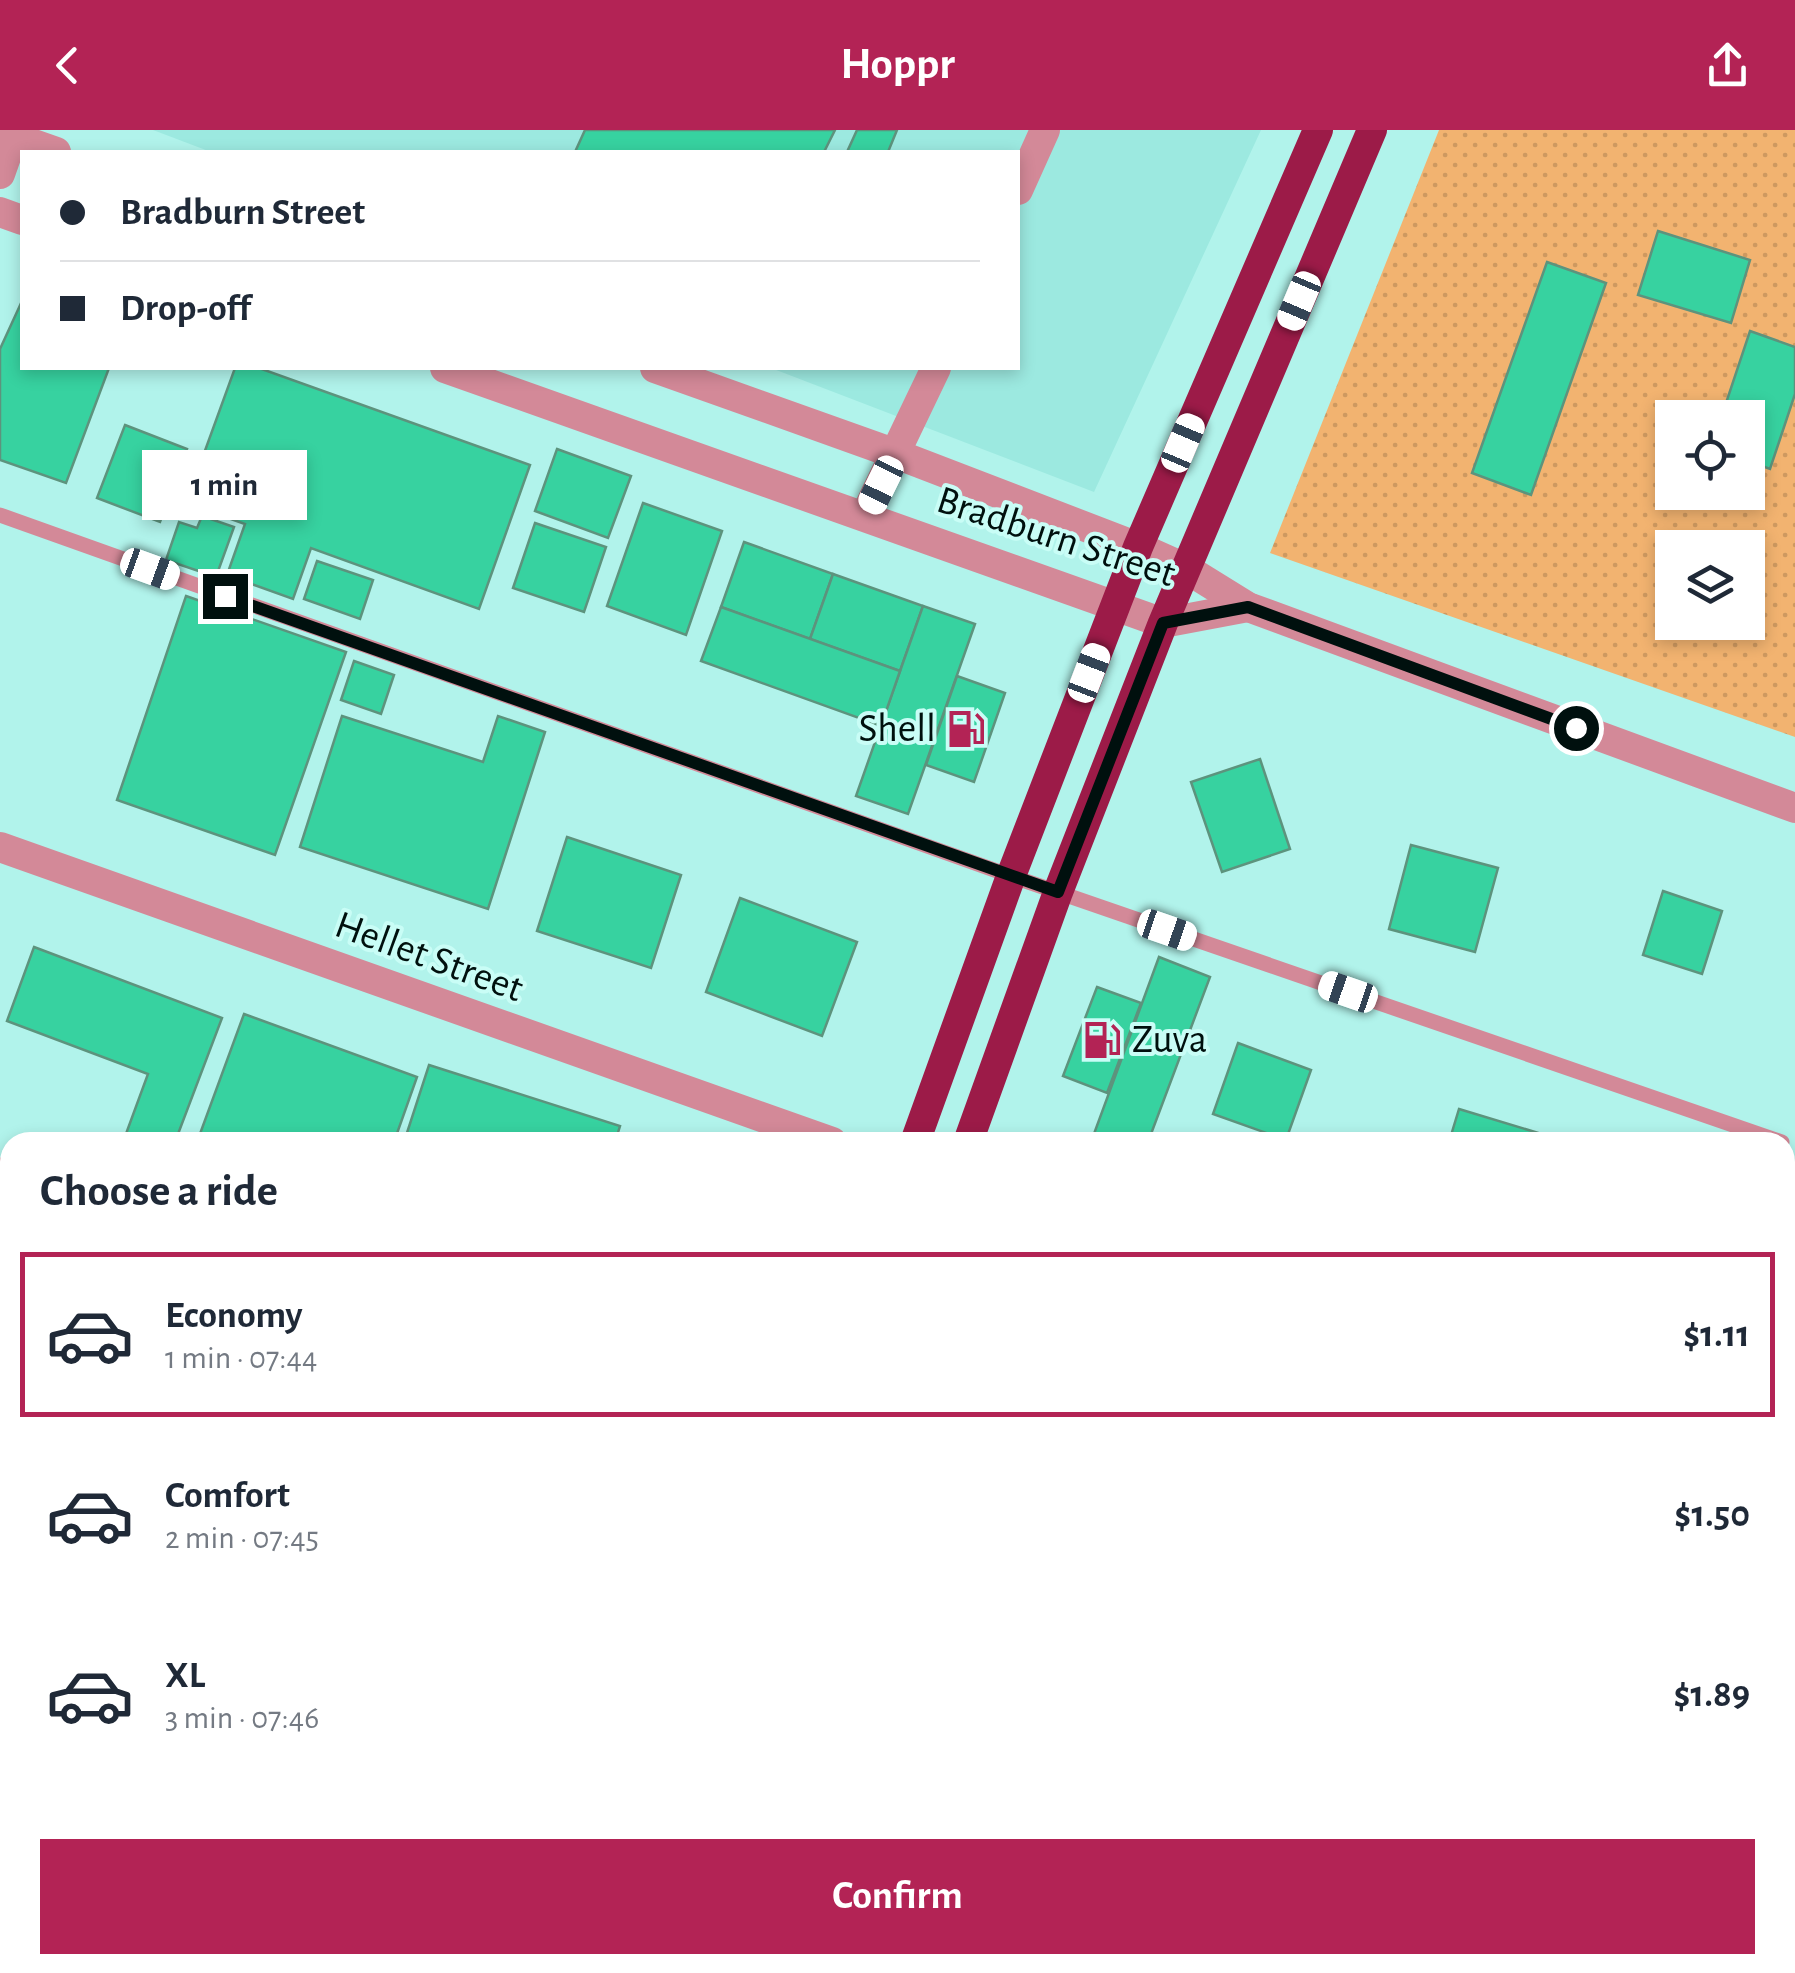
<!DOCTYPE html>
<meta charset="utf-8">
<style>
:root{--surface:#fff;--page:#f2f2f3;--text:#1f2937;--muted:#747a83;--line:#e0e1e3;--accent:#b32355}
body{margin:0;font-family:"Alegreya Sans",sans-serif;background:var(--page);color:var(--text);height:100vh;display:flex;flex-direction:column;font-size:38px;white-space:nowrap}
*{box-sizing:border-box;margin:0}
p{font-size:32px;color:var(--muted)}
.icon{flex:none;width:55px;height:55px;fill:none;stroke:currentColor;stroke-width:2;stroke-linecap:round;stroke-linejoin:round}
.map{position:relative;flex:1;overflow:hidden}
.drawer{position:absolute;left:0px;top:1002px;width:1795px;height:842px;display:flex;flex-direction:column;background:var(--surface);border-radius:30px 30px 0 0;box-shadow:0 5px 15px #0003}
.drawer>*{flex:none}
.banner{position:absolute;left:20px;top:20px;width:1000px;height:220px;border-radius:0px;box-shadow:0 5px 15px #0003;display:grid;align-content:center;height:220px;padding:0 40px;background:var(--surface)}
.tools{position:absolute;left:1655px;top:270px;display:grid;gap:20px}
.tools a{display:grid;place-items:center;width:110px;height:110px;border-radius:0px;background:var(--surface);box-shadow:0 5px 15px #0003;font-size:50px}
.end{position:absolute;width:45px;height:45px;margin:-22px;border:12px solid #00100e;background:#fff;box-shadow:0 0 0 5px #fff}
.from{border-radius:50%}
.bubble{position:absolute;height:70px;border-radius:0px;background:var(--surface);box-shadow:0 5px 15px #0003;font-size:32px;font-weight:700;line-height:70px;text-align:center}
.car{position:absolute;width:30px;height:60px;margin:-30px -15px;border-radius:12px;box-shadow:0 0 8px 2px #0007;background:linear-gradient(#fff 24%,#345 0 40%,#fff 0 76%,#345 0 86%,#fff 0)}
.banner b{display:flex;align-items:center;gap:35px;height:95px;font-size:38px}
.banner b+b{border-top:2px solid var(--line)}
.banner i{width:25px;height:25px;background:var(--text)}
ul{padding:0;list-style:none}
li{display:flex;align-items:center;gap:30px;height:165px;margin:0 20px 15px;padding:0 20px;border:5px solid transparent;border-radius:0px}
li div{flex:1}
li b{display:block;font-size:38px}
li em{font-style:normal;font-weight:700}
li.on{border-color:var(--accent)}
li>.icon{width:90px;height:90px;stroke-width:1.5}
h2{padding:0 40px;font-size:45px;line-height:120px}
.primary-button{display:flex;gap:20px;margin-top:auto;padding:20px 40px}
.primary-button a{flex:1;height:115px;border-radius:0px;background:var(--accent);color:#fff;font-size:40px;font-weight:700;line-height:115px;text-align:center}
header{display:flex;justify-content:space-between;align-items:center;height:130px;padding:0 40px;background:var(--accent);color:#fff;font-size:45px;font-weight:700}
.map>svg:first-child{display:block}
.built{fill:#9ce9e0}
.grass{fill:url(#grass-dots);fill-rule:evenodd}
.building{fill:#37d2a0;stroke:#5d937d;stroke-width:2.5}
.lines{fill:none;stroke-linecap:round;stroke-linejoin:round}
.lane{stroke:#d38998;stroke-width:15}
.street{stroke:#d38998;stroke-width:30}
.secondary{stroke:#c55974;stroke-width:30}
.highway{stroke:#9c1b48;stroke-width:30}
.route{stroke:#00100e;stroke-width:12}
.labels{text-anchor:middle;dominant-baseline:central;stroke-width:8;stroke-linejoin:round;paint-order:stroke}
.street-label{font-size:40px;fill:#00100e;stroke:#c9fdf6}
.poi-label{font-size:40px;fill:#00100e;stroke:#c9fdf6;text-anchor:end}
</style>
<header><svg class="icon" aria-label="back" viewBox="0 0 24 24"><path d="M15 5l-7 7 7 7"/></svg>Hoppr<svg class="icon" aria-label="share" viewBox="0 0 24 24"><path d="M12 15V3M7 8l5-5 5 5M5 13v7h14v-7"/></svg></header>
<div class="map">
<svg width="1795" height="1843" viewBox="0 0 1795 1843">
<defs>
<pattern id="grass-dots" width="8" height="8" patternUnits="userSpaceOnUse" patternTransform="scale(2.5)"><rect width="8" height="8" fill="#f2b370"/><path d="M2 2h.1M6 6h.1" fill="none" stroke="#ce9960" stroke-width="1.8" stroke-linecap="round"/></pattern>
</defs>
<rect width="100%" height="100%" fill="#b1f3eb"/>
<!-- built -->
<polygon class="built" points="153,0 1261,0 1094,362 771,238 1018,238 1018,22 211,22"/>
<!-- grass -->
<path class="grass" d="M1439,0H1795V607L1270,423ZM1672,288H1748V362H1672ZM1672,418H1748V492H1672Z"/>
<!-- building -->
<g class="building">
<polygon points="585,0 835,0 824,22 575,22"/>
<polygon points="857,0 897,0 888,22 847,22"/>
<polygon points="1658,101 1750,130 1731,193 1638,165"/>
<polygon points="1547,132 1606,153 1531,365 1472,343"/>
<polygon points="22,171 22,238 109,238 66,353 0,330 0,219"/>
<polygon points="1750,201 1795,217 1795,264 1770,339 1748,331 1748,288 1721,288"/>
<polygon points="235,238 259,238 530,335 479,479 311,418 293,469 227,445 245,394 186,373"/>
<polygon points="125,295 187,319 160,392 97,368"/>
<polygon points="557,319 631,346 608,408 535,381"/>
<polygon points="643,373 722,401 686,505 607,476"/>
<polygon points="202,386 234,397 216,447 166,430 179,392 197,398"/>
<polygon points="535,393 606,417 584,482 513,458"/>
<polygon points="744,412 833,444 810,509 721,477"/>
<polygon points="317,431 373,450 360,489 304,469"/>
<polygon points="833,444 923,476 900,541 810,509"/>
<polygon points="186,466 346,522 275,725 117,670"/>
<polygon points="923,476 975,494 908,684 856,666"/>
<polygon points="721,477 900,541 881,596 701,531"/>
<polygon points="354,531 394,545 381,584 341,570"/>
<polygon points="957,546 1005,563 974,652 926,635"/>
<polygon points="342,586 483,632 498,586 545,602 488,779 300,717"/>
<polygon points="1260,629 1290,719 1222,742 1191,652"/>
<polygon points="567,707 681,745 651,838 537,801"/>
<polygon points="1411,715 1498,738 1475,822 1389,799"/>
<polygon points="1663,761 1722,781 1702,844 1643,825"/>
<polygon points="740,768 857,812 822,906 706,862"/>
<polygon points="34,817 222,888 175,1012 123,1012 148,944 7,891"/>
<polygon points="1159,827 1210,847 1148,1012 1091,1012"/>
<polygon points="1097,857 1141,873 1107,963 1063,946"/>
<polygon points="244,884 417,947 394,1012 197,1012"/>
<polygon points="1238,913 1311,940 1286,1010 1213,984"/>
<polygon points="429,935 620,996 615,1012 404,1012"/>
<polygon points="1459,979 1542,1004 1540,1012 1449,1012"/>
<polygon points="0,1441 10,1445 10,1520 0,1547"/>
<polygon points="10,1542 10,1670 0,1666 0,1571"/>
<polygon points="7,1725 10,1726 10,1835 68,1835 65,1843 0,1843 0,1742"/>
<polygon points="1785,1736 1795,1740 1795,1843 1705,1843 1708,1835 1785,1835"/>
<polygon points="102,1835 224,1835 222,1843 99,1843"/>
<polygon points="238,1835 398,1835 421,1843 235,1843"/>
<polygon points="496,1835 544,1835 541,1843 516,1843"/>
<polygon points="820,1835 957,1835 954,1843 817,1843"/>
</g>
<g class="lines">
<!-- lane -->
<g class="lane">
<polyline points="0,385 1011,746 1782,1012"/>
<polyline points="0,1035 10,1039"/>
<polyline points="1785,1664 1795,1668"/>
<polyline points="0,1676 10,1679"/>
<polyline points="457,1835 480,1843"/>
</g>
<!-- street -->
<g class="street">
<polyline points="0,2 56,22"/>
<polyline points="0,44 13,7"/>
<polyline points="1018,60 1045,0"/>
<polyline points="0,82 22,90"/>
<polyline points="445,238 1163,493 1248,477"/>
<polyline points="655,238 896,324 1138,417 1185,438 1248,477 1795,678"/>
<polyline points="865,386 936,238"/>
<polyline points="0,717 832,1012"/>
<polyline points="1785,1348 1795,1352"/>
<polyline points="0,1363 10,1367"/>
</g>
<!-- secondary -->
<polyline class="secondary" points="1337,1835 1360,1843"/>
<!-- highway -->
<g class="highway">
<polyline points="915,1012 1011,746 1138,417 1318,0"/>
<polyline points="968,1012 1058,762 1163,493 1372,0"/>
<polyline points="627,1843 630,1835"/>
<polyline points="682,1843 685,1835"/>
</g>
</g>
<g class="lines">
<!-- route -->
<polyline class="route" points="225,466 1058,762 1163,493 1248,477 1576,598"/>
</g>
<!-- icons -->
<defs>
<g id="fuel-bare" transform="scale(3)"><path d="M-5.5-6h7V0h2V4h1.3V-2.5L3-4.5l.8-.8L6-3V5H2.5V1h-1V6h-7ZM-4.2-4.7v3.2H.2V-4.7Z" fill="#b32355" stroke="#c9fdf6" stroke-width="2.5" paint-order="stroke"/></g>
</defs>
<g fill-rule="evenodd">
<use href="#fuel-bare" x="966" y="599"/>
<use href="#fuel-bare" x="1102" y="910"/>
</g>
<g class="labels">
<!-- street labels -->
<g class="street-label">
<text transform="translate(1056 407) rotate(18)">Bradburn Street</text>
<text transform="translate(429 827) rotate(20)">Hellet Street</text>
</g>
<!-- poi labels -->
<g class="poi-label">
<text x="936" y="599">Shell</text>
<text x="1132" y="910" text-anchor="start">Zuva</text>
</g>
</g>
</svg>
<div class="tools">
<a><svg class="icon" aria-label="locate" viewBox="0 0 24 24"><circle cx="12" cy="12" r="6"/><path d="M12 2v4M12 18v4M2 12h4M18 12h4"/></svg></a>
<a><svg class="icon" aria-label="layers" viewBox="0 0 24 24"><path d="M12 4l9 5-9 5-9-5zM3 14l9 5 9-5"/></svg></a>
</div>
<i class="end from" style="left:1576px;top:598px"></i>
<i class="end" style="left:225px;top:466px"></i>
<div class="bubble" style="left:142px;top:320px;width:165px">1 min</div>
<i class="car" style="left:1299px;top:171px;rotate:203deg"></i>
<i class="car" style="left:1183px;top:313px;rotate:23deg"></i>
<i class="car" style="left:881px;top:355px;rotate:206deg"></i>
<i class="car" style="left:150px;top:439px;rotate:110deg"></i>
<i class="car" style="left:1089px;top:543px;rotate:21deg"></i>
<i class="car" style="left:1167px;top:800px;rotate:109deg"></i>
<i class="car" style="left:1348px;top:862px;rotate:289deg"></i>
<div class="banner">
<b><i class="from"></i>Bradburn Street</b>
<b><i></i>Drop-off</b>
</div>
<section class="drawer">
<h2>Choose a ride</h2>
<ul>
<li class="on"><svg class="icon" aria-label="car" viewBox="0 0 24 24"><path d="M5 17H2v-5l4-1 3-4h7l3 4 3 1v5h-3M9 17h6M6 11h13"/><circle cx="7" cy="17" r="2"/><circle cx="17" cy="17" r="2"/></svg><div><b>Economy</b><p>1 min · 07:44</p></div><em>$1.11</em></li>
<li><svg class="icon" aria-label="car" viewBox="0 0 24 24"><path d="M5 17H2v-5l4-1 3-4h7l3 4 3 1v5h-3M9 17h6M6 11h13"/><circle cx="7" cy="17" r="2"/><circle cx="17" cy="17" r="2"/></svg><div><b>Comfort</b><p>2 min · 07:45</p></div><em>$1.50</em></li>
<li><svg class="icon" aria-label="car" viewBox="0 0 24 24"><path d="M5 17H2v-5l4-1 3-4h7l3 4 3 1v5h-3M9 17h6M6 11h13"/><circle cx="7" cy="17" r="2"/><circle cx="17" cy="17" r="2"/></svg><div><b>XL</b><p>3 min · 07:46</p></div><em>$1.89</em></li>
</ul>
<div class="primary-button"><a>Confirm</a></div>
</section>
</div>
